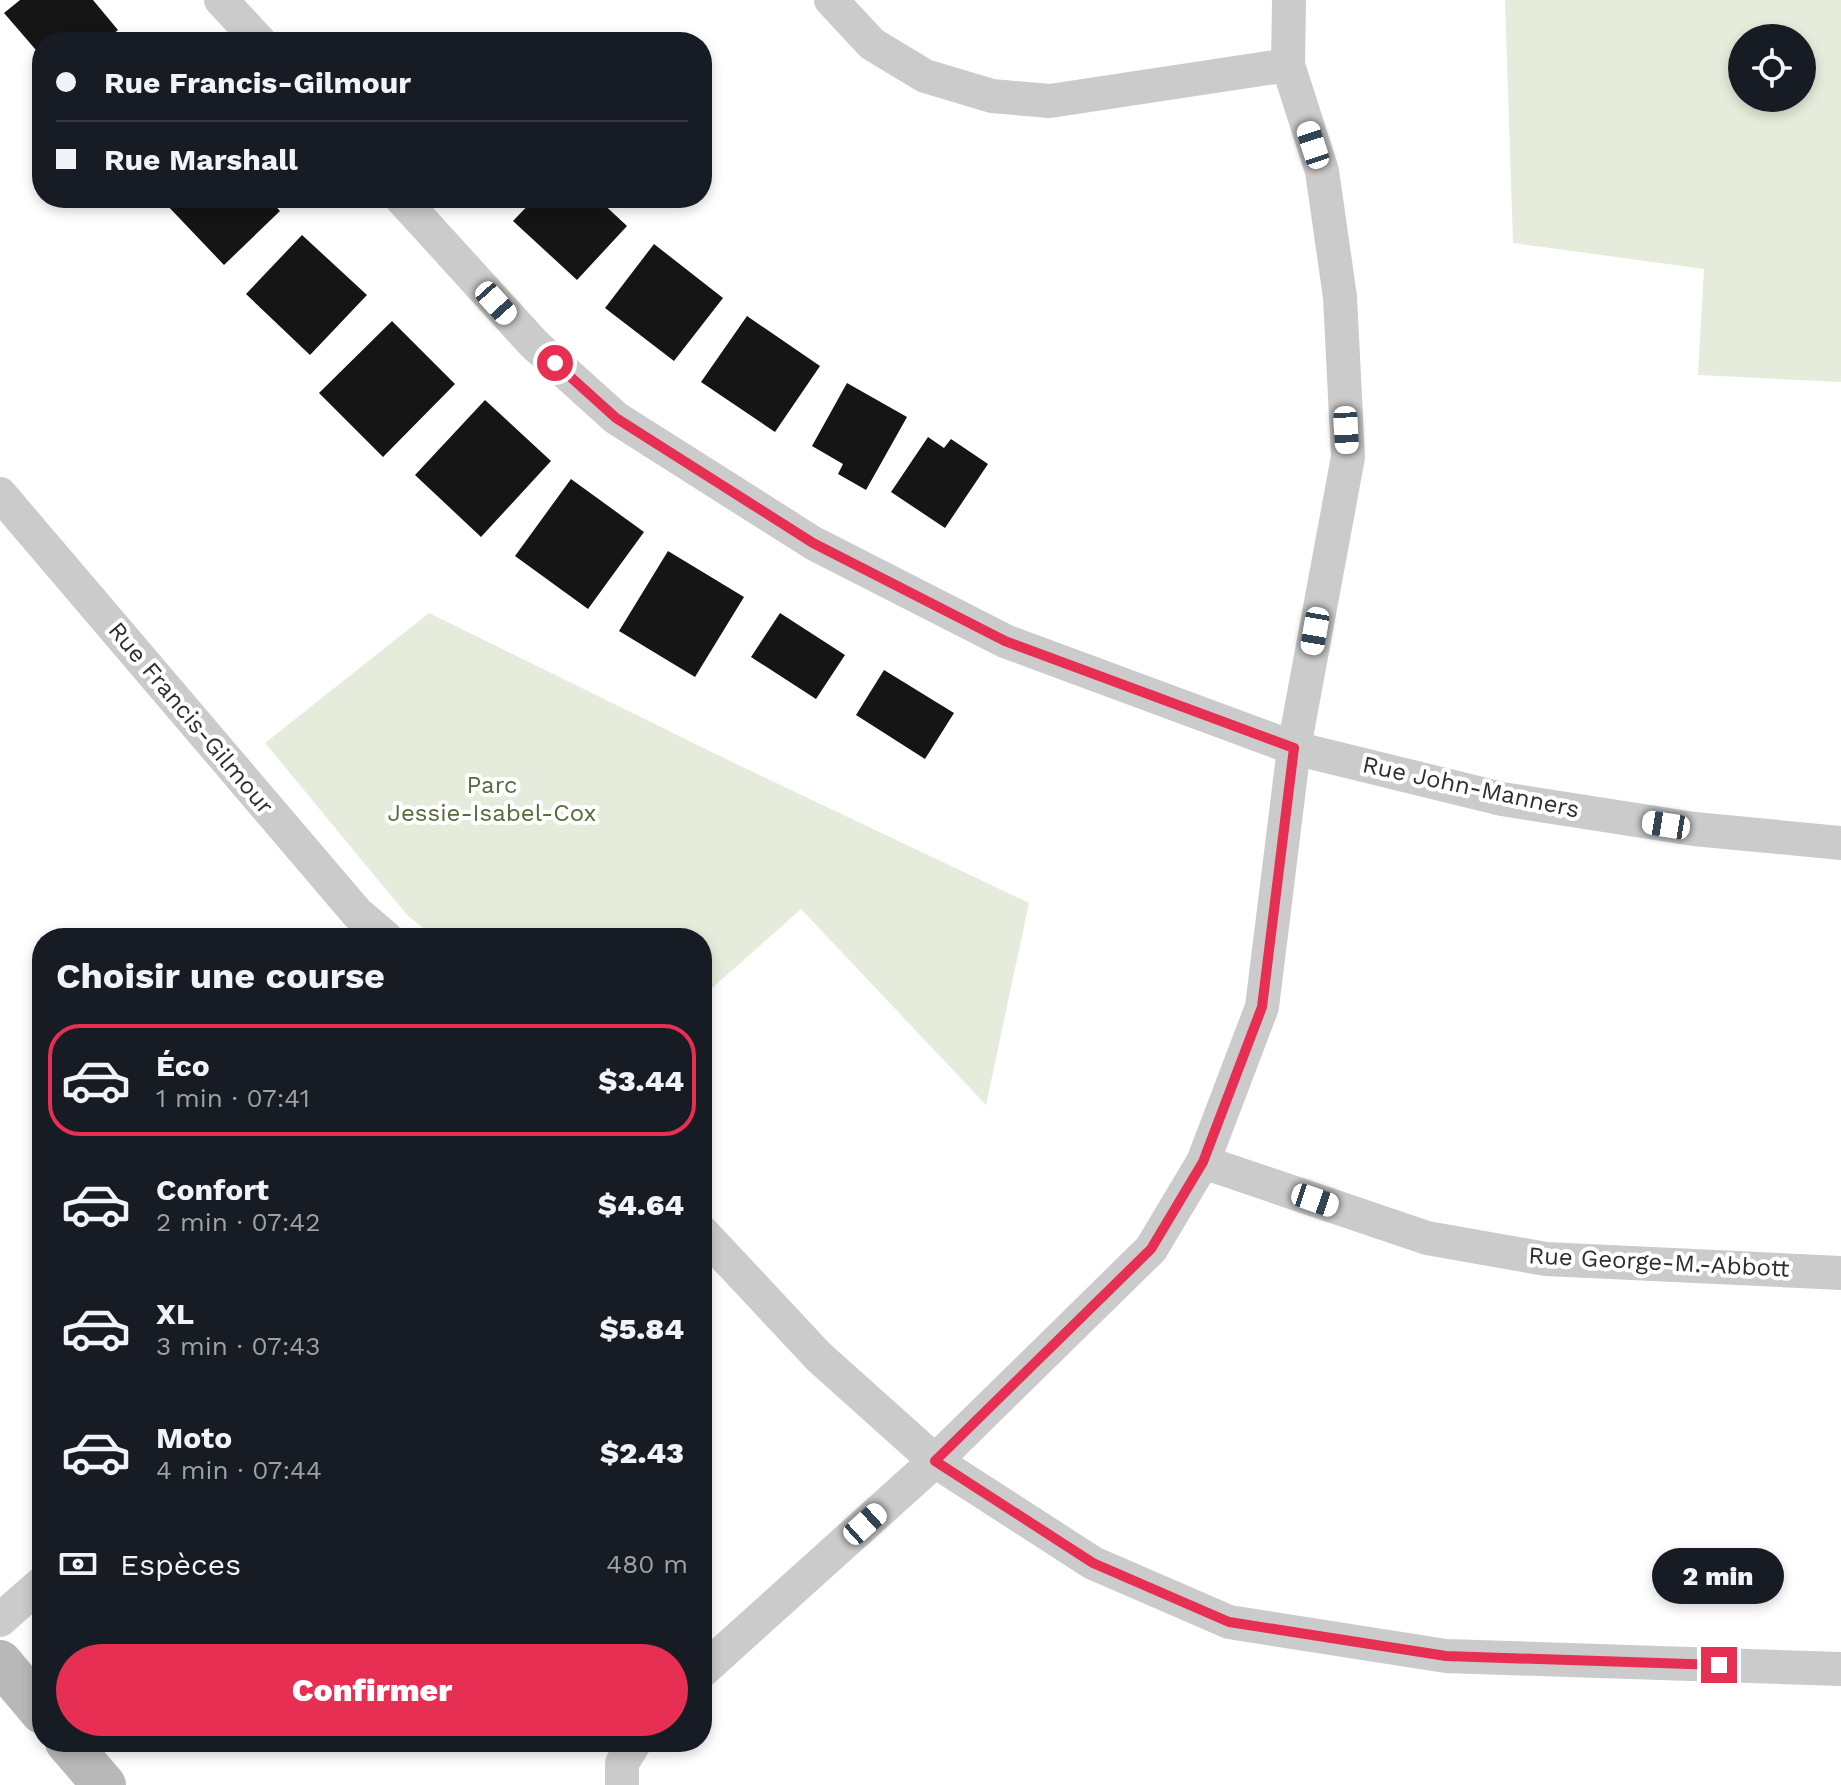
<!DOCTYPE html>
<html lang="fr">
<meta charset="utf-8">
<style>
:root{--surface:#171b24;--page:#20242c;--text:#f1f3f6;--muted:#9ea1a6;--line:#363941;--accent:#e62f52}
body{margin:0;font-family:"Work Sans",sans-serif;background:var(--page);color:var(--text);height:100vh;display:flex;flex-direction:column;font-size:30px;white-space:nowrap}
*{box-sizing:border-box;margin:0}
p{font-size:26px;color:var(--muted)}
.icon{flex:none;width:44px;height:44px;fill:none;stroke:currentColor;stroke-width:2;stroke-linecap:round;stroke-linejoin:round}
.map{position:relative;flex:1;overflow:hidden}
.drawer{position:absolute;left:32px;top:928px;width:680px;height:824px;display:flex;flex-direction:column;background:var(--surface);border-radius:32px;box-shadow:0 4px 12px #0003}
.drawer>*{flex:none}
.top-card{position:absolute;left:32px;top:32px;width:680px;height:176px;border-radius:32px;box-shadow:0 4px 12px #0003;display:grid;align-content:center;height:176px;padding:0 24px;background:var(--surface)}
.controls{position:absolute;left:1728px;top:24px;display:grid;gap:16px}
.controls a{display:grid;place-items:center;width:88px;height:88px;border-radius:50%;background:var(--surface);box-shadow:0 4px 12px #0003;font-size:40px}
.end{position:absolute;width:36px;height:36px;margin:-18px;border:10px solid #e62f52;background:#fff;box-shadow:0 0 0 4px #fff}
.from{border-radius:50%}
.bubble{position:absolute;height:56px;border-radius:28px;background:var(--surface);box-shadow:0 4px 12px #0003;font-size:26px;font-weight:800;line-height:56px;text-align:center}
.car{position:absolute;width:24px;height:48px;margin:-24px -12px;border-radius:10px;box-shadow:0 0 6px 2px #0007;background:linear-gradient(#fff 24%,#345 0 40%,#fff 0 76%,#345 0 86%,#fff 0)}
.top-card b{display:flex;align-items:center;gap:28px;height:76px;font-size:30px}
.top-card b+b{border-top:2px solid var(--line)}
.top-card i{width:20px;height:20px;background:var(--text)}
ul{padding:0;list-style:none}
li{display:flex;align-items:center;gap:24px;height:112px;margin:0 16px 12px;padding:0 8px;border:4px solid transparent;border-radius:32px}
li div{flex:1}
li b{display:block;font-size:30px}
li em{font-style:normal;font-weight:800}
li.on{border-color:var(--accent)}
li>.icon{width:72px;height:72px;stroke-width:1.5}
h2{padding:0 24px;font-size:36px;line-height:96px}
.pay{display:flex;align-items:center;gap:20px;height:88px;padding:0 24px;font-size:30px}
.pay p{margin-inline-start:auto}
.action{display:flex;gap:16px;margin-top:auto;padding:16px 24px}
.action a{flex:1;height:92px;border-radius:48px;background:var(--accent);color:#fff;font-size:32px;font-weight:800;line-height:92px;text-align:center}
.map>svg:first-child{display:block}
.green{fill:#e6ecdb;fill-rule:evenodd}
.building{fill:#151515}
.lines{fill:none;stroke-linecap:round;stroke-linejoin:round}
.street{stroke:#cbcbcb;stroke-width:34}
.secondary{stroke:#b8b8b8;stroke-width:44}
.route{stroke:#e62f52;stroke-width:10}
.labels{text-anchor:middle;dominant-baseline:central;stroke-width:8;stroke-linejoin:round;paint-order:stroke}
.street-label{font-size:24px;fill:#2e2e2e;stroke:#fff}
.park-label{font-size:24px;fill:#576a3b;stroke:#fff}
</style>
<div class="map">
<svg width="1841" height="1785" viewBox="0 0 1841 1785">
<rect width="100%" height="100%" fill="#fff"/>
<!-- green -->
<g class="green">
<path d="M1505,0H1841V382L1698,375L1704,269L1513,243ZM1742,38H1802V98H1742Z"/>
<polygon points="429,613 730,761 1029,903 986,1105 801,909 702,997 702,938 436,938 408,916 265,743"/>
</g>
<!-- building -->
<g class="building">
<polygon points="20,0 93,0 118,30 104,42 42,42 42,57 4,13"/>
<polygon points="168,198 268,198 280,211 224,265 164,202"/>
<polygon points="535,198 597,198 627,226 577,280 513,221"/>
<polygon points="302,235 367,295 310,355 246,294"/>
<polygon points="654,244 723,298 674,361 605,308"/>
<polygon points="747,316 820,366 775,432 701,382"/>
<polygon points="392,321 455,384 383,457 319,393"/>
<polygon points="847,383 907,417 866,490 838,474 843,464 812,446"/>
<polygon points="485,400 551,461 481,537 415,475"/>
<polygon points="928,437 944,448 951,439 988,464 945,528 891,492"/>
<polygon points="571,479 644,532 588,609 515,556"/>
<polygon points="668,551 744,597 695,677 619,631"/>
<polygon points="780,613 845,655 816,699 751,657"/>
<polygon points="884,670 954,713 925,759 856,715"/>
</g>
<g class="lines">
<!-- street -->
<g class="street">
<polyline points="221,0 260,42"/>
<polyline points="831,0 872,44 925,76 992,96 1050,101 1288,65"/>
<polyline points="401,198 534,344 616,418 813,543 1005,641 1294,748 1502,799 1694,829 1841,843"/>
<polyline points="0,494 357,913 386,938"/>
<polyline points="1203,1162 1427,1238 1546,1259 1841,1273"/>
<polyline points="702,1232 819,1357 935,1461 1093,1563 1229,1622 1446,1656 1841,1669"/>
<polyline points="0,1620 42,1583"/>
<polyline points="702,1671 935,1461 1151,1249 1203,1162 1262,1007 1294,748 1348,457 1340,297 1322,171 1288,65 1289,0"/>
<polyline points="622,1785 622,1763 635,1742"/>
</g>
<!-- secondary -->
<g class="secondary">
<polyline points="0,1662 42,1712"/>
<polyline points="67,1742 104,1785"/>
</g>
</g>
<g class="lines">
<!-- route -->
<polyline class="route" points="555,363 616,418 813,543 1005,641 1294,748 1262,1007 1203,1162 1151,1249 935,1461 1093,1563 1229,1622 1446,1656 1719,1665"/>
</g>
<g class="labels">
<!-- street labels -->
<g class="street-label">
<text transform="translate(191 718) rotate(50)">Rue Francis-Gilmour</text>
<text transform="translate(1471 787) rotate(12)">Rue John-Manners</text>
<text transform="translate(1659 1262) rotate(3)">Rue George-M.-Abbott</text>
</g>
<!-- park labels -->
<g class="park-label">
<text x="492" y="785">Parc<tspan x="492" dy="28">Jessie-Isabel-Cox</tspan></text>
</g>
</g>
</svg>
<div class="controls">
<a><svg class="icon" aria-label="locate" viewBox="0 0 24 24"><circle cx="12" cy="12" r="6"/><path d="M12 2v4M12 18v4M2 12h4M18 12h4"/></svg></a>
</div>
<i class="end from" style="left:555px;top:363px"></i>
<i class="end" style="left:1719px;top:1665px"></i>
<div class="bubble" style="left:1652px;top:1548px;width:132px">2 min</div>
<i class="car" style="left:1313px;top:145px;rotate:342deg"></i>
<i class="car" style="left:496px;top:303px;rotate:138deg"></i>
<i class="car" style="left:1346px;top:430px;rotate:177deg"></i>
<i class="car" style="left:1315px;top:631px;rotate:190deg"></i>
<i class="car" style="left:1666px;top:825px;rotate:279deg"></i>
<i class="car" style="left:1315px;top:1200px;rotate:109deg"></i>
<i class="car" style="left:865px;top:1524px;rotate:48deg"></i>
<div class="top-card">
<b><i class="from"></i>Rue Francis-Gilmour</b>
<b><i></i>Rue Marshall</b>
</div>
<section class="drawer">
<h2>Choisir une course</h2>
<ul>
<li class="on"><svg class="icon" aria-label="car" viewBox="0 0 24 24"><path d="M5 17H2v-5l4-1 3-4h7l3 4 3 1v5h-3M9 17h6M6 11h13"/><circle cx="7" cy="17" r="2"/><circle cx="17" cy="17" r="2"/></svg><div><b>Éco</b><p>1 min · 07:41</p></div><em>$3.44</em></li>
<li><svg class="icon" aria-label="car" viewBox="0 0 24 24"><path d="M5 17H2v-5l4-1 3-4h7l3 4 3 1v5h-3M9 17h6M6 11h13"/><circle cx="7" cy="17" r="2"/><circle cx="17" cy="17" r="2"/></svg><div><b>Confort</b><p>2 min · 07:42</p></div><em>$4.64</em></li>
<li><svg class="icon" aria-label="car" viewBox="0 0 24 24"><path d="M5 17H2v-5l4-1 3-4h7l3 4 3 1v5h-3M9 17h6M6 11h13"/><circle cx="7" cy="17" r="2"/><circle cx="17" cy="17" r="2"/></svg><div><b>XL</b><p>3 min · 07:43</p></div><em>$5.84</em></li>
<li><svg class="icon" aria-label="car" viewBox="0 0 24 24"><path d="M5 17H2v-5l4-1 3-4h7l3 4 3 1v5h-3M9 17h6M6 11h13"/><circle cx="7" cy="17" r="2"/><circle cx="17" cy="17" r="2"/></svg><div><b>Moto</b><p>4 min · 07:44</p></div><em>$2.43</em></li>
</ul>
<div class="pay"><svg class="icon" aria-label="cash" viewBox="0 0 24 24"><path d="M3 7h18v10H3z"/><circle cx="12" cy="12" r="2"/></svg>Espèces<p>480 m</p></div>
<div class="action"><a>Confirmer</a></div>
</section>
</div>
